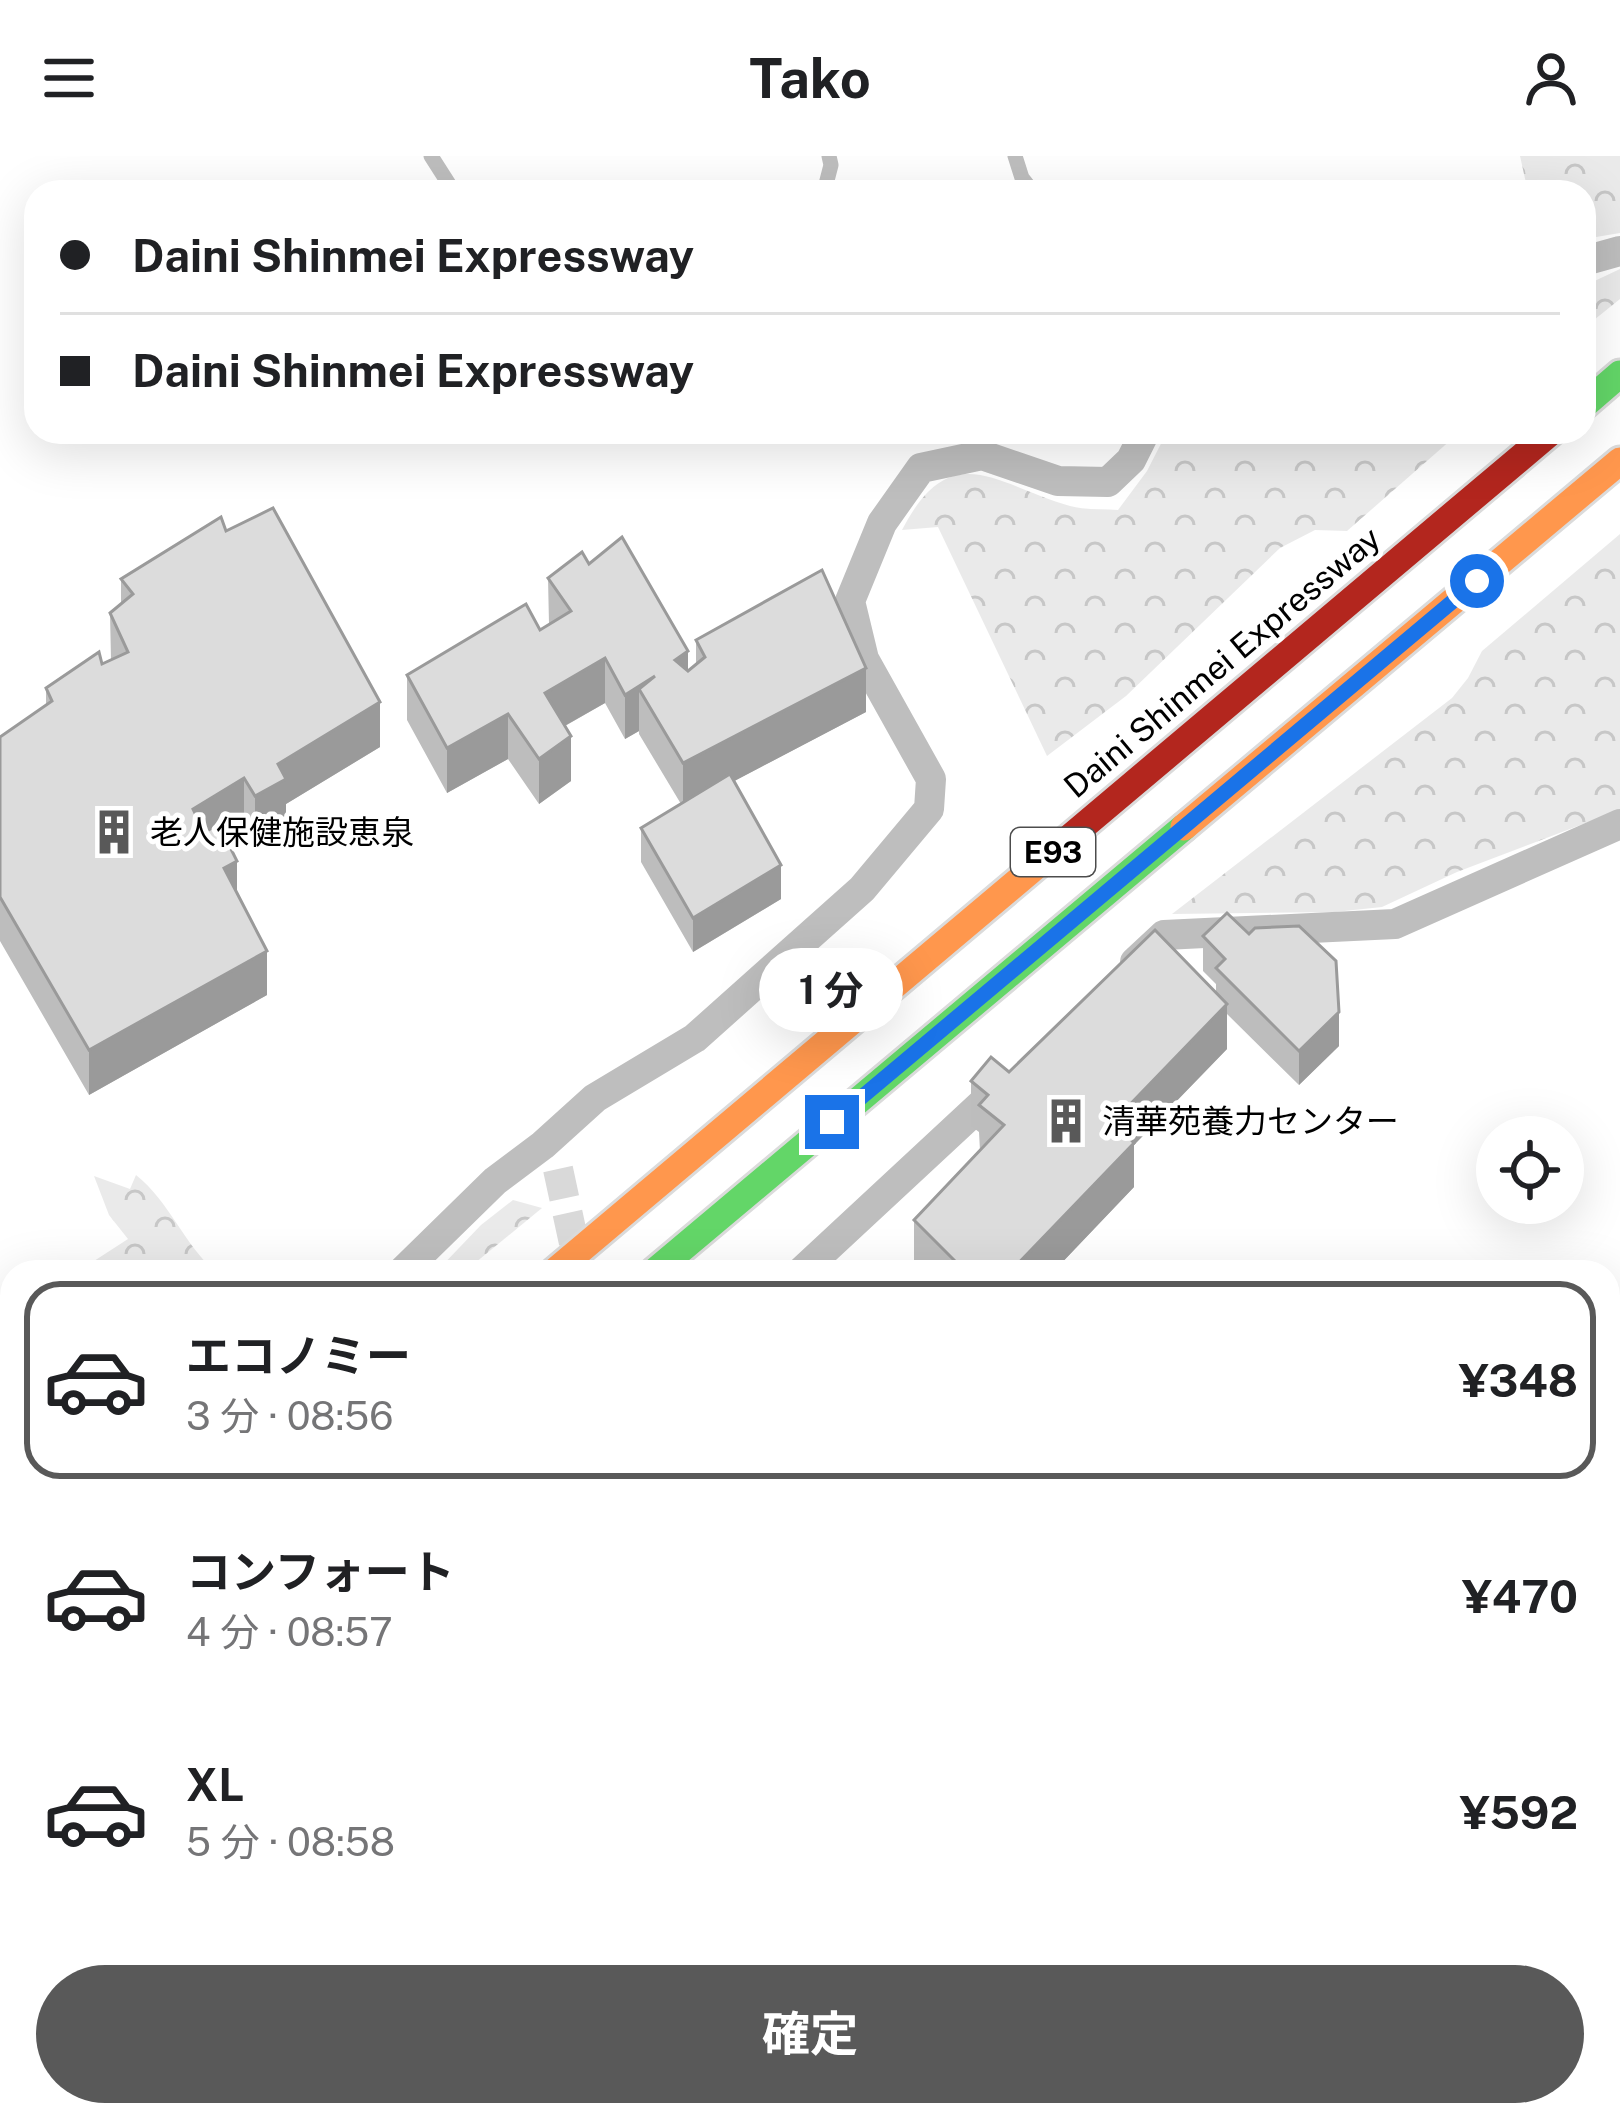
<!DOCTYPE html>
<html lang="ja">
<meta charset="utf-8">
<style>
:root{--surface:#fff;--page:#f2f2f2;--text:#202124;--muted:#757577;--line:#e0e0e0;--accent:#595959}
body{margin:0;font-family:"Public Sans","Noto Sans JP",sans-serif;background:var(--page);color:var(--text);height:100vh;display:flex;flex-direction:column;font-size:45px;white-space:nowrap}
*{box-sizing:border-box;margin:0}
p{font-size:39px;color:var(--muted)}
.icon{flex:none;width:66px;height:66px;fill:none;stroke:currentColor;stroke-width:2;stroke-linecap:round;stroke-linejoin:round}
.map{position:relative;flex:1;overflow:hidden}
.panel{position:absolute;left:0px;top:1104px;width:1620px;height:867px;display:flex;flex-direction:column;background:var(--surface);border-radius:36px 36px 0 0;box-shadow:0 12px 48px #0002}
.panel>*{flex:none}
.top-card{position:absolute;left:24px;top:24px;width:1572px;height:264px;border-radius:36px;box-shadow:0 12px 48px #0002;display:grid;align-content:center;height:264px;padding:0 36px;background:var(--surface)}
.fabs{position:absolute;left:1476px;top:960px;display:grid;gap:24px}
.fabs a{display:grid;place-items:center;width:108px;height:108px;border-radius:50%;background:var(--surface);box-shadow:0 12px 48px #0002;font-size:60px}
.end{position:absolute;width:54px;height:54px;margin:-27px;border:15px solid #1a73e8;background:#fff;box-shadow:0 0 0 6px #fff}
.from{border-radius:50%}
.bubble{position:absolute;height:84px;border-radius:42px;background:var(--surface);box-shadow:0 12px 48px #0002;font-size:39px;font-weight:700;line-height:84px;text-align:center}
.top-card b{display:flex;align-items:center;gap:42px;height:114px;font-size:45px}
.top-card b+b{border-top:3px solid var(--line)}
.top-card i{width:30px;height:30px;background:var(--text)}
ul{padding:21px 0 0;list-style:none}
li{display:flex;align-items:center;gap:36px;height:198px;margin:0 24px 18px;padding:0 12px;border:6px solid transparent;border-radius:36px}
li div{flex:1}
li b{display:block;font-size:45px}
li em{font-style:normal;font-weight:700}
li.on{border-color:var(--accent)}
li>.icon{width:108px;height:108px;stroke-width:1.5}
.cta{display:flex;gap:24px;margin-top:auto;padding:24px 36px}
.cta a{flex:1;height:138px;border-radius:72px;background:var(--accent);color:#fff;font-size:48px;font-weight:700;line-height:138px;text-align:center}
header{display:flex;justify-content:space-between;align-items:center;height:156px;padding:0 36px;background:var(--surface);font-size:54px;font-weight:700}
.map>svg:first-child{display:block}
.forest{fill:url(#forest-crowns)}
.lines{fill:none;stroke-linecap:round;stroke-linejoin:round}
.street-tunnel{stroke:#d9d9d9;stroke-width:30;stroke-dasharray:30 15;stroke-linecap:butt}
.fast-casing{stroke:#dbdbdb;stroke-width:33}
.slow-casing{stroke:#dbdbdb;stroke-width:33}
.jam-casing{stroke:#dbdbdb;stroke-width:33}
.lane{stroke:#bebebe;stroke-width:15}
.street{stroke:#bebebe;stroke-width:30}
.fast{stroke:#63d668;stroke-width:27}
.slow{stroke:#ff974d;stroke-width:27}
.jam{stroke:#b3261e;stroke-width:27}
.wall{fill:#bdbdbd}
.shaded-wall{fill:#9a9a9a}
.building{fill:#dcdcdc;stroke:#9a9a9a;stroke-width:3}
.route{stroke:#1a73e8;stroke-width:15}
.labels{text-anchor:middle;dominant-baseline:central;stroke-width:10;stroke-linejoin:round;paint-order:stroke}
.shield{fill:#fff;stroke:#4c4c4c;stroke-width:3}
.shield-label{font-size:30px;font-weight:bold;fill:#000}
.street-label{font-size:33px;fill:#000;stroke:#fff}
.poi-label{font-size:33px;fill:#000;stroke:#fff;text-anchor:start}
</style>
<header><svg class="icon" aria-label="menu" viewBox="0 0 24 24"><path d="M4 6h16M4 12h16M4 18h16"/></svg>Tako<svg class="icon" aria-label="person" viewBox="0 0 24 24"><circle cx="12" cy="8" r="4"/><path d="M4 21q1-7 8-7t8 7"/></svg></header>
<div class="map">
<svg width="1620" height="1970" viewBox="0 0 1620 1970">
<defs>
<pattern id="forest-crowns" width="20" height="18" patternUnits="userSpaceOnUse" patternTransform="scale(3)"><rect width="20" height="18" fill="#eaeaea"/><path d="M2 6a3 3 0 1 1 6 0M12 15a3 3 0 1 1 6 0" fill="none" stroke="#c7c7c7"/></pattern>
</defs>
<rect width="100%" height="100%" fill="#fff"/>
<!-- forest -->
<g class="forest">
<polygon points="1520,0 1620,0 1620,77 1584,83 1584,36 1528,36"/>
<polygon points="1620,113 1620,143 1584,172 1584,130"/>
<path d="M1167,276H1460L1347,375L1315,374L1280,392L1126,540L1047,600L938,371L902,374C951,279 996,329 1070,350C1085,354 1103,353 1118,354L1147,315Z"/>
<polygon points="1620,378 1620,654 1457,716 1382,751 1335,756 1172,758 1452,542 1468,522 1482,495"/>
<path d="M136,1019C170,1046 184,1089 216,1116H77L128,1083L109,1059L94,1020L130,1033Z"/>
<polygon points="513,1044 542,1052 464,1116 436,1116 481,1069"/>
<polygon points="0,1278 12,1282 12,1523 0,1533"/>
<polygon points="1620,1658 1620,1970 1514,1970 1510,1959 1608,1959 1608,1681"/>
<polygon points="88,1959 701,1959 699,1970 83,1970"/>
<polygon points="873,1959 977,1959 990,1970 876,1970"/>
<polygon points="1122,1959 1474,1959 1480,1970 1134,1970"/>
</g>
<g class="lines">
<!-- street-tunnel -->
<polyline class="street-tunnel" points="558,1013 577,1101"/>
<!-- fast casing -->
<g class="fast-casing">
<g id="fast">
<polyline points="1584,249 1620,218"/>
<polyline points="654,1116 1184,671"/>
<polyline points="0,1254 12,1258"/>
<polyline points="0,1723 12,1712"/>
</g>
</g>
<!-- slow casing -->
<g class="slow-casing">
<g id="slow">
<polyline points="1184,671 1620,305"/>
<polyline points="554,1116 1049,699"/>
<polyline points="0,1586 12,1576"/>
<polyline points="0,1664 12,1653"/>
</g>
</g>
<!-- jam casing -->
<g class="jam-casing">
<polyline id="jam" points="1049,699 1551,276"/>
</g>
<!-- lane -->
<g class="lane">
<polyline points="431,0 454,36"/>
<polyline points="1015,0 1022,22 1033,36"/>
<polyline points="824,36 831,9 829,0"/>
</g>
<!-- street -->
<g class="street">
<polyline points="1584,105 1620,95"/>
<polyline points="1135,806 1164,779 1395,768 1620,668"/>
<polyline points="402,1116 495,1025 543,989 595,942 695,882 862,733 929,653 931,623 864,503 850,445 882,367 921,312 982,299 1058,325 1108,326 1131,304 1145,276"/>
<polyline points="801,1116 999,932"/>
<polyline points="0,1170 12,1173"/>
<polyline points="55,1970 61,1959"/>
</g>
<!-- fast -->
<use href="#fast" class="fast"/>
<!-- slow -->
<use href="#slow" class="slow"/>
<!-- jam -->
<use href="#jam" class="jam"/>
</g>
<!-- wall -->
<g class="wall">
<polygon points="226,375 380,591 286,648 286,668 255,685 244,667 224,679 237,736 267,839 89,939 0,785 0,581 46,549 46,532 111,504 110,457 121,448 121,423"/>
<polygon points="589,408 688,515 696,508 696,484 866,556 734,625 781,743 693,796 641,706 641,672 681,648 639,578 639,575 625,583 605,547 565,570 571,625 539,648 508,603 447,637 407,564 407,519 540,474 549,468 548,422"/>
<polygon points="1203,780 1339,890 1299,929 1227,858 1227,893 1134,989 1134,1031 1053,1116 921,1116 914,1108 914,1064 980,995 979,976 971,970 971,925 1009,916 1216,837 1216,828 1203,815"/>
</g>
<!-- shaded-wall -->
<g class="shaded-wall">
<polygon points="688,495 688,540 675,504"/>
<polygon points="605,502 605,547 545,581 545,537"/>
<polygon points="866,512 866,556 683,652 683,607"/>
<polygon points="655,520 639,533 639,575 625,583 625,539"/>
<polygon points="380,546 380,591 286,648 286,668 255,685 255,640 278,608"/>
<polygon points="508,558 508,603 447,637 447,592"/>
<polygon points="571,580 571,625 539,648 539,603"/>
<polygon points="244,622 244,667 193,698 193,653"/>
<polygon points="237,705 237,750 224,712"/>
<polygon points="781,709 781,743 693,796 693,762"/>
<polygon points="267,795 267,839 89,939 89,894"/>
<polygon points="1227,848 1227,893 1134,989 1134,1031 1053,1116 1010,1116 1114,965"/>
<polygon points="1339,856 1339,890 1299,929 1299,895"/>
</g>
<!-- building -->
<g class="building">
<polygon points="273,352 380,546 278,608 286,623 255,640 244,622 193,653 204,676 219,669 237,705 224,712 267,795 89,894 0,741 0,581 52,545 46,532 99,496 102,508 128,496 110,457 133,438 121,423 221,361 226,375"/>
<polygon points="622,381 688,495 675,504 688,515 705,501 696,484 822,414 866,512 683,607 639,533 655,520 625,539 605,502 545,537 571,580 539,603 508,558 447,592 407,519 526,448 540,474 571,455 548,422 582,396 589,408"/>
<polygon points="730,618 781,709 693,762 641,672"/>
<polygon points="1227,757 1249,778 1255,772 1299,770 1336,805 1339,856 1299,895 1216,812 1225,803 1203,780"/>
<polygon points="1155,774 1227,848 1114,965 1134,987 1010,1116 966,1116 914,1064 1004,969 979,949 988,939 971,925 991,901 1009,916"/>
</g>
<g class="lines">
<!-- route -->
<polyline class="route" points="832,966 1477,425"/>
</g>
<!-- icons -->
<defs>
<g id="building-bare" transform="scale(3.6)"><path d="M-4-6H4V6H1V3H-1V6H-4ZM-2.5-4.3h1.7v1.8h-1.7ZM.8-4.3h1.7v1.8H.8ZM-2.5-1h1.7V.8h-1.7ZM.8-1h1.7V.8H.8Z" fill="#595959" stroke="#fff" stroke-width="2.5" paint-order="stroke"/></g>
</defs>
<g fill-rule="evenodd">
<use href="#building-bare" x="114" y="676"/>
<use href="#building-bare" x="1066" y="965"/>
</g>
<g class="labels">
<!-- shield labels -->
<rect class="shield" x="1011" y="672" width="84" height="48" rx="9"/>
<g class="shield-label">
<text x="1053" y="696">E93</text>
</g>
<!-- street labels -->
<g class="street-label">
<text transform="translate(1222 506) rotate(-40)">Daini Shinmei Expressway</text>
</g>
<!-- poi labels -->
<g class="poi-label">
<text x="150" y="676">老人保健施設恵泉</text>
<text x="1102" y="965">清華苑養力センター</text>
</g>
</g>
</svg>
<div class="fabs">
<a><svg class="icon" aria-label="locate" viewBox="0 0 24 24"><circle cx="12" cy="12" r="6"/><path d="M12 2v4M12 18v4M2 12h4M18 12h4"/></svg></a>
</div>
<i class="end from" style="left:1477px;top:425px"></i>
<i class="end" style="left:832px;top:966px"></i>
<div class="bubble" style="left:759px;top:792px;width:144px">1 分</div>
<div class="top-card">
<b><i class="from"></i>Daini Shinmei Expressway</b>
<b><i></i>Daini Shinmei Expressway</b>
</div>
<section class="panel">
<ul>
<li class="on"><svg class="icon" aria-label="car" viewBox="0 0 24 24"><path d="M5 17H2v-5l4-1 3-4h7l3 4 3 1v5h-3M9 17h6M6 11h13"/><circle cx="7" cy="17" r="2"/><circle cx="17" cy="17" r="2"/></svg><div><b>エコノミー</b><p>3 分 · 08:56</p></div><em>¥348</em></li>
<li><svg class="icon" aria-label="car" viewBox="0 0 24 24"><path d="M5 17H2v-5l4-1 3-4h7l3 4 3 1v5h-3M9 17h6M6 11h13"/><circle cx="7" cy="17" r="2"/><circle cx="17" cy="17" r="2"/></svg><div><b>コンフォート</b><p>4 分 · 08:57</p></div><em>¥470</em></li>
<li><svg class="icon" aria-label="car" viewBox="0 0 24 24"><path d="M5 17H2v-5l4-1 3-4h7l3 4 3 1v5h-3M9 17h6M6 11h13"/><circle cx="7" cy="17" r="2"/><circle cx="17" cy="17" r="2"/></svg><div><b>XL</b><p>5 分 · 08:58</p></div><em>¥592</em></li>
</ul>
<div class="cta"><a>確定</a></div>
</section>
</div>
